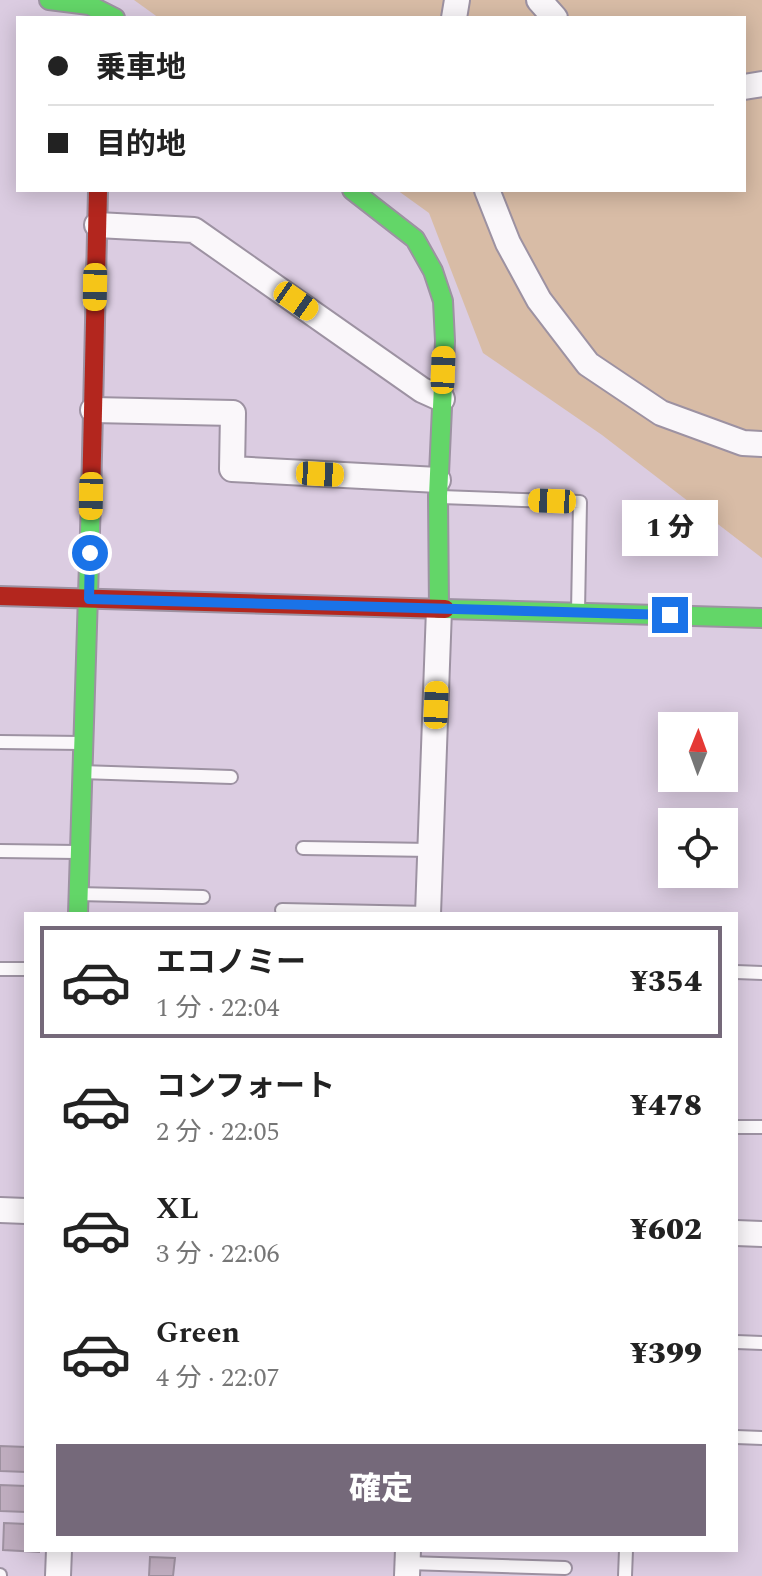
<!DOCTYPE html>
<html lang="ja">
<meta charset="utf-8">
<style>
:root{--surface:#fff;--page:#f6f6f6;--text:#222;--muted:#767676;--line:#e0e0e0;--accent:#75697a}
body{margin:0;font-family:Spectral,"Noto Sans JP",serif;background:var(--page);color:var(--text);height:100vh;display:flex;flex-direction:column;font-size:30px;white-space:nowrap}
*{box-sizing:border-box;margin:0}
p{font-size:26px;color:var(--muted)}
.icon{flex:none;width:44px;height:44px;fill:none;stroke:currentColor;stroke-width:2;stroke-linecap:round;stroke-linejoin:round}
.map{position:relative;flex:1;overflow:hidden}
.drawer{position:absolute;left:24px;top:912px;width:714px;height:640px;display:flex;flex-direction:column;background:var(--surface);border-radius:0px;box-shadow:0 4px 20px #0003}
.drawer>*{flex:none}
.guide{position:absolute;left:16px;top:16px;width:730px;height:176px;border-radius:0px;box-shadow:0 4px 20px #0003;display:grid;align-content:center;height:176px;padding:0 32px;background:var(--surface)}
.needle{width:52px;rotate:1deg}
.controls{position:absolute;left:658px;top:712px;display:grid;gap:16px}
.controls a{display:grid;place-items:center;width:80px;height:80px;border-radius:0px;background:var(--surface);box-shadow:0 4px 20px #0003;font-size:40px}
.end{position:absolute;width:36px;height:36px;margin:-18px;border:10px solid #1a73e8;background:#fff;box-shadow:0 0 0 4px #fff}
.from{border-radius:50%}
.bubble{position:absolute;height:56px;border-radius:0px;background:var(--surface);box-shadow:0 4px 20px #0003;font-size:26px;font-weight:800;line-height:56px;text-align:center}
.car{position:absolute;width:24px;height:48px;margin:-24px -12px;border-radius:10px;box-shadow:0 0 6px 2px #0007;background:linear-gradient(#f5c518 24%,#345 0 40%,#f5c518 0 76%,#345 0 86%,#f5c518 0)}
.guide b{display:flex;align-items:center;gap:28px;height:76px;font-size:30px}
.guide b+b{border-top:2px solid var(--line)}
.guide i{width:20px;height:20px;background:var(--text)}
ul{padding:14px 0 0;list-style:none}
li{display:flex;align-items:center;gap:24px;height:112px;margin:0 16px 12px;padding:0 16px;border:4px solid transparent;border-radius:0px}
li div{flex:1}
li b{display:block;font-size:30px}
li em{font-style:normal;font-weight:800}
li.active{border-color:var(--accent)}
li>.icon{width:72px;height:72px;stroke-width:1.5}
.button{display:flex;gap:16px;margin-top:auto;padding:16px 32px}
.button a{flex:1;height:92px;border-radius:0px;background:var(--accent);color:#fff;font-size:32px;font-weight:800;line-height:92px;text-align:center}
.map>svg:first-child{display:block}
.green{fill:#d8bca6}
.building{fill:#bfadbf;stroke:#9e91a0;stroke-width:2}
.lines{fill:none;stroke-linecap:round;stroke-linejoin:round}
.lane-casing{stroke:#9d92a2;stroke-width:16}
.street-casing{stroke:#9d92a2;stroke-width:28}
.fast-casing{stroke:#9d92a2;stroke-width:22}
.jam-casing{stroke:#9d92a2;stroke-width:22}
.lane{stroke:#faf7fa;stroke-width:12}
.street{stroke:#faf7fa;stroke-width:24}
.fast{stroke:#63d668;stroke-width:18}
.jam{stroke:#b3261e;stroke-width:18}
.route{stroke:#1a73e8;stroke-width:10}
</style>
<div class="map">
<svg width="762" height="1576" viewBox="0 0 762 1576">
<rect width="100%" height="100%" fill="#dbcce1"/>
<!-- green -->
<polygon class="green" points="134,0 762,0 762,558 602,435 483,353 429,213 397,190 744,190 744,18 159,18"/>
<!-- building -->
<g class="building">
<polygon points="0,1446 26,1447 26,1472 0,1471"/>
<polygon points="0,1485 26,1486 26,1512 0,1511"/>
<polygon points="4,1523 26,1524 26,1550 40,1552 3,1550"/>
<polygon points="150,1557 175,1558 173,1576 149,1576"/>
</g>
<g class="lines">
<!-- lane casing -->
<g class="lane-casing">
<g id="lane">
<polyline points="441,497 580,502 578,612"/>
<polyline points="0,742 81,743"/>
<polyline points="81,772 231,777"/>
<polyline points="303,848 431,850"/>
<polyline points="0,851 77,852"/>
<polyline points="78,894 203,897"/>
<polyline points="282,910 428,913"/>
<polyline points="0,969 26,969"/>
<polyline points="736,972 762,973"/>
<polyline points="736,1127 762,1127"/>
<polyline points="736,1342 762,1343"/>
<polyline points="736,1437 762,1438"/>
<polyline points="408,1563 565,1568"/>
<polyline points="0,1575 0,1576"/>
<polyline points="625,1576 626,1550"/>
</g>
</g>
<!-- street casing -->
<g class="street-casing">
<g id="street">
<polyline points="539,0 555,18"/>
<polyline points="454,18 457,0"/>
<polyline points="744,87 762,84"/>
<polyline points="487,190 508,243 539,300 588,364 661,413 743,443 762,444"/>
<polyline points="97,225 194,230 422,390 442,399"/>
<polyline points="93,410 233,413 232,469 438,480"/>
<polyline points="428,914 439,609"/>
<polyline points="0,1210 26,1211"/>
<polyline points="736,1233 762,1234"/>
<polyline points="58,1576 59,1550"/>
<polyline points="407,1576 408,1550"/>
</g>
</g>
<!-- fast casing -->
<g class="fast-casing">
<g id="fast">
<polyline points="49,0 89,5 115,18"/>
<polyline points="352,190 415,239 433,271 443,301 445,341 438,496 439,609"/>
<polyline points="445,609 762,618"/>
<polyline points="78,914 91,499"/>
</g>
</g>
<!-- jam casing -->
<g class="jam-casing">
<g id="jam">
<polyline points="91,499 98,190"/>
<polyline points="0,596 445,609"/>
</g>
</g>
<!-- lane -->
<use href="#lane" class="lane"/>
<!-- street -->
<use href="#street" class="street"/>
<!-- fast -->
<use href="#fast" class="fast"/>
<!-- jam -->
<use href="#jam" class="jam"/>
</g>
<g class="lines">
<!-- route -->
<polyline class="route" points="90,553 89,599 670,615"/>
</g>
</svg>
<div class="controls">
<a><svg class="needle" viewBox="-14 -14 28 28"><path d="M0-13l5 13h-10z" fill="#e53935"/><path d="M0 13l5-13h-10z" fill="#767676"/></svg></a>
<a><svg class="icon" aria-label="locate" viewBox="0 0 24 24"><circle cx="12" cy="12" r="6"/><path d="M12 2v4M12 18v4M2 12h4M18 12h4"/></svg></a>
</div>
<i class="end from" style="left:90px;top:553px"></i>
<i class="end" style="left:670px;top:615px"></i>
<div class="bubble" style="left:622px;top:500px;width:96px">1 分</div>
<i class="car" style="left:95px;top:287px;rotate:181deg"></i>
<i class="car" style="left:296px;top:301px;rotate:125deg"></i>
<i class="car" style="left:443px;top:370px;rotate:2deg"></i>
<i class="car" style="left:320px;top:474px;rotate:93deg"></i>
<i class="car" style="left:91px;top:496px;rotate:181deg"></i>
<i class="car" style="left:552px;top:501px;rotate:272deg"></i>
<i class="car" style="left:436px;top:705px;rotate:2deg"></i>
<div class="guide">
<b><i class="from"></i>乗車地</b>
<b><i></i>目的地</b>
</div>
<section class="drawer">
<ul>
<li class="active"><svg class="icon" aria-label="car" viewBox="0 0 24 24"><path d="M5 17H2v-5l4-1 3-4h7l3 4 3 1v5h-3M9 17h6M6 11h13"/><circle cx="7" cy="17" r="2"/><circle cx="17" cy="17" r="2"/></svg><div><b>エコノミー</b><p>1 分 · 22:04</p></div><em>¥354</em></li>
<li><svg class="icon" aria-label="car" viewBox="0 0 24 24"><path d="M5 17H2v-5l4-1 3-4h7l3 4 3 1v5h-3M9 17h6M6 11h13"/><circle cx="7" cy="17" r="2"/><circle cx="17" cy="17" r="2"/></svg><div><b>コンフォート</b><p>2 分 · 22:05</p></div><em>¥478</em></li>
<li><svg class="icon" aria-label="car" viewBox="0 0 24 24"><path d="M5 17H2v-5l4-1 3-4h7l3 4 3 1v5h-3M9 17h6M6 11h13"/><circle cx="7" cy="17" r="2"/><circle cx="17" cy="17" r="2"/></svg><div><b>XL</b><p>3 分 · 22:06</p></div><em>¥602</em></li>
<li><svg class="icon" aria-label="car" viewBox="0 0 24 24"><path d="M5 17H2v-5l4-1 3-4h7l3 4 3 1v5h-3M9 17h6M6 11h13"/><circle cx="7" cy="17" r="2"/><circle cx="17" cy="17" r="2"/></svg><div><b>Green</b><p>4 分 · 22:07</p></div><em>¥399</em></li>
</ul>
<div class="button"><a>確定</a></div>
</section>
</div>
